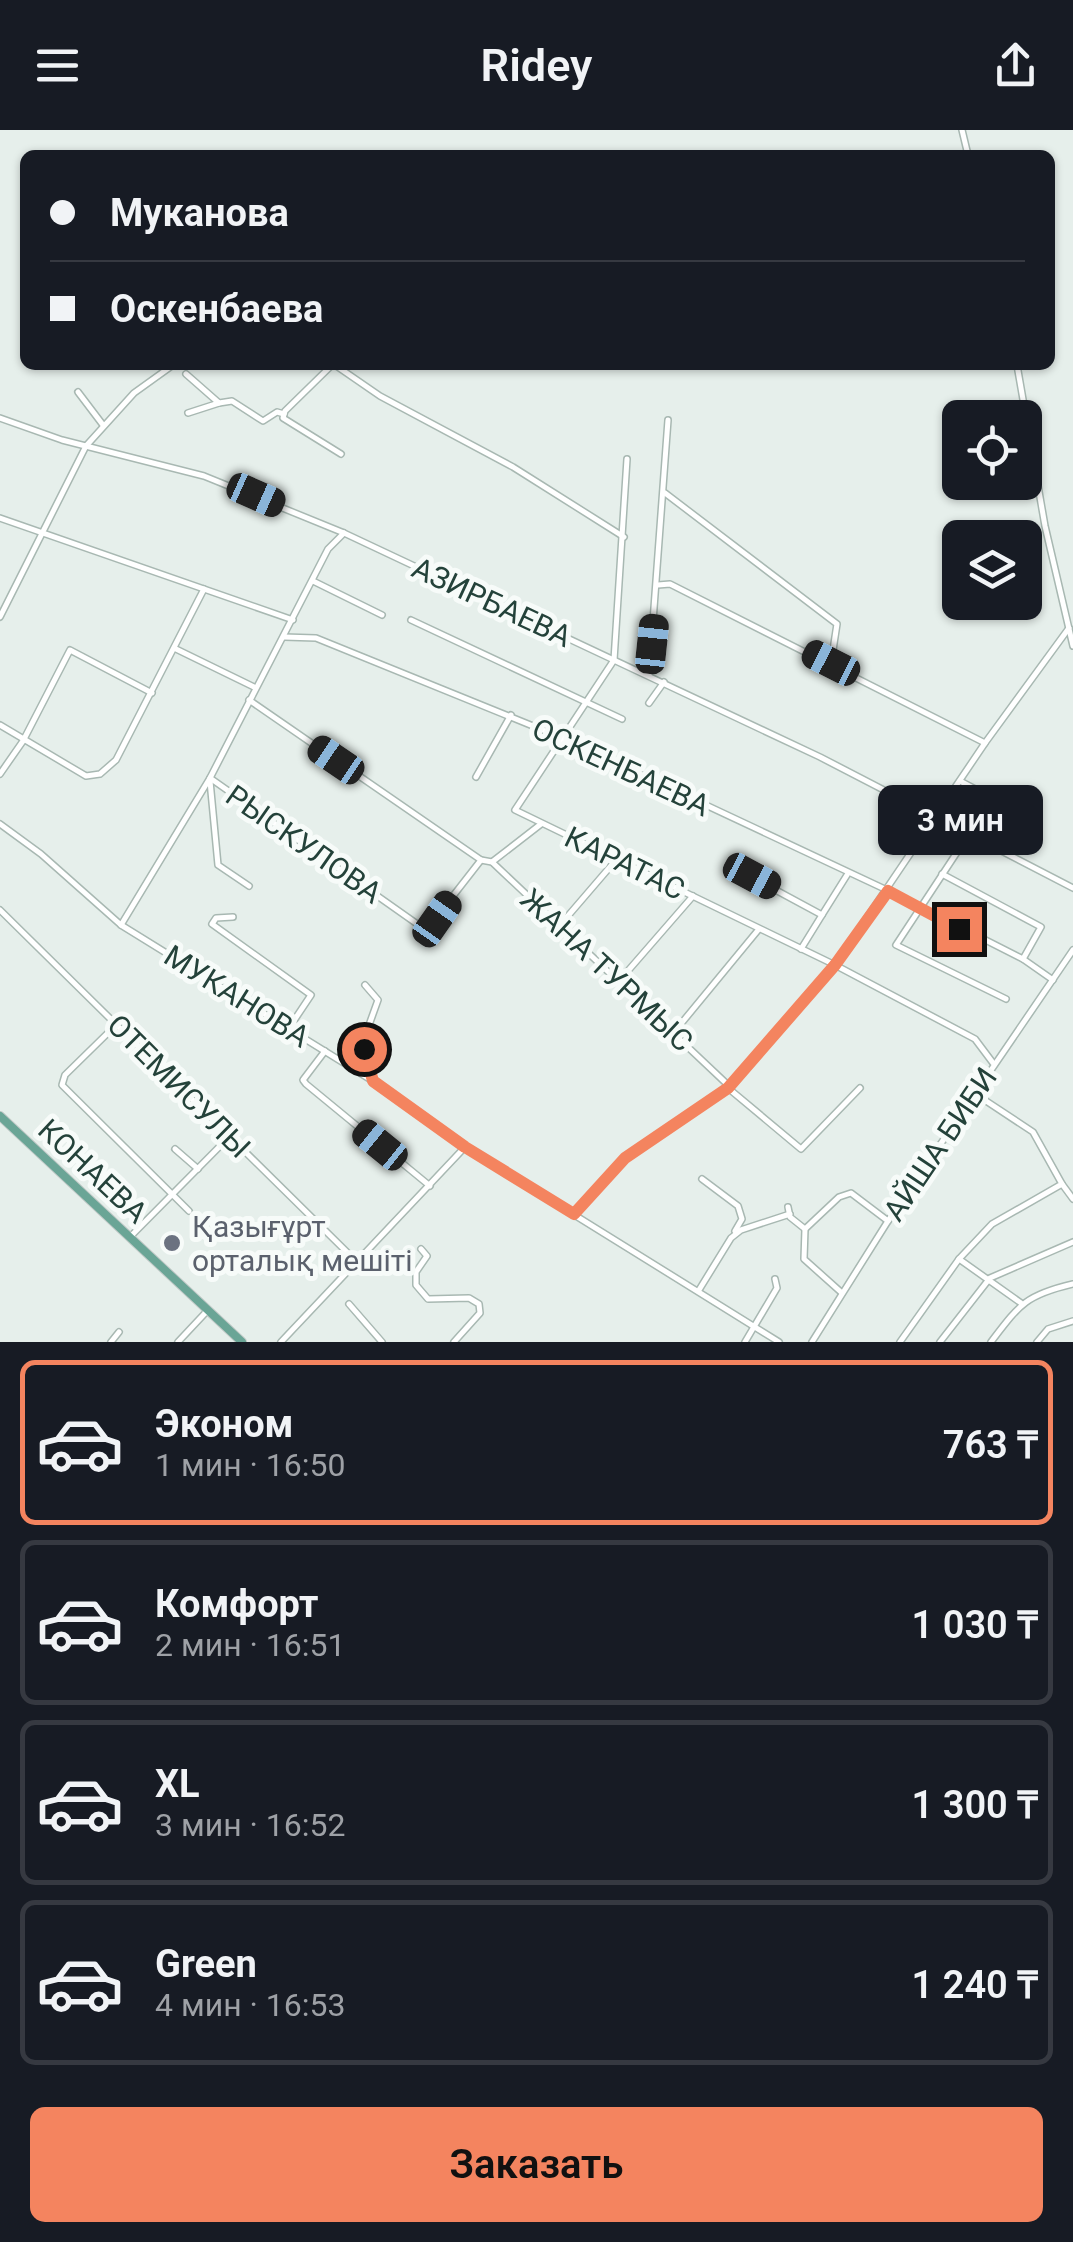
<!DOCTYPE html>
<html lang="ru">
<meta charset="utf-8">
<style>
:root{--surface:#171b24;--page:#242831;--text:#f1f3f6;--muted:#9ea1a6;--line:#363941;--accent:#f4845f}
body{margin:0;font-family:Roboto,sans-serif;background:var(--page);color:var(--text);height:100vh;display:flex;flex-direction:column;font-size:38px;white-space:nowrap}
*{box-sizing:border-box;margin:0}
p{font-size:32px;color:var(--muted)}
.icon{flex:none;width:55px;height:55px;fill:none;stroke:currentColor;stroke-width:2;stroke-linecap:round;stroke-linejoin:round}
.map{position:relative;height:1212px;overflow:hidden}
.panel{display:flex;flex-direction:column;background:var(--surface);flex:1}
.panel>*{flex:none}
.guide{position:absolute;left:20px;top:20px;width:1035px;height:220px;border-radius:15px;box-shadow:0 2px 8px #0004;display:grid;align-content:center;height:220px;padding:0 30px;background:var(--surface)}
.buttons{position:absolute;left:942px;top:270px;display:grid;gap:20px}
.buttons a{display:grid;place-items:center;width:100px;height:100px;border-radius:15px;background:var(--surface);box-shadow:0 2px 8px #0004;font-size:50px}
.end{position:absolute;width:45px;height:45px;margin:-22px;border:12px solid #f4845f;background:#111;box-shadow:0 0 0 5px #111}
.from{border-radius:50%}
.bubble{position:absolute;height:70px;border-radius:15px;background:var(--surface);box-shadow:0 2px 8px #0004;font-size:32px;font-weight:600;line-height:70px;text-align:center}
.car{position:absolute;width:30px;height:60px;margin:-30px -15px;border-radius:12px;box-shadow:0 0 8px 2px #0007;background:linear-gradient(#222 24%,#8ab4d8 0 40%,#222 0 76%,#8ab4d8 0 86%,#222 0)}
.guide b{display:flex;align-items:center;gap:35px;height:95px;font-size:38px}
.guide b+b{border-top:2px solid var(--line)}
.guide i{width:25px;height:25px;background:var(--text)}
ul{padding:18px 0 0;list-style:none}
li{display:flex;align-items:center;gap:30px;height:165px;margin:0 20px 15px;padding:0 10px;border:5px solid var(--line);border-radius:15px}
li div{flex:1}
li b{display:block;font-size:38px}
li em{font-style:normal;font-weight:600}
li.current{border-color:var(--accent)}
li>.icon{width:90px;height:90px;stroke-width:1.5}
.action{display:flex;gap:20px;margin-top:auto;padding:20px 30px}
.action a{flex:1;height:115px;border-radius:15px;background:var(--accent);color:#111;font-size:40px;font-weight:600;line-height:115px;text-align:center}
header{display:flex;justify-content:space-between;align-items:center;height:130px;padding:0 30px;background:var(--surface);font-size:45px;font-weight:600}
.map>svg:first-child{display:block}
.lines{fill:none;stroke-linecap:round;stroke-linejoin:round}
.minor-casing{stroke:#a8b8b2;stroke-width:8}
.major-casing{stroke:#c2cac8;stroke-width:10}
.minor{stroke:#fff;stroke-width:5}
.major{stroke:#6aa596;stroke-width:8}
.route{stroke:#f4845f;stroke-width:12}
.worship-dot{fill:#6b7280;stroke:#f7fbf9;stroke-width:4}
.labels{text-anchor:middle;dominant-baseline:central;stroke-width:10;stroke-linejoin:round;paint-order:stroke}
.street-label{font-size:30px;fill:#24423a;stroke:#f7fbf9}
.worship-label{font-size:30px;fill:#5b616d;stroke:#f7fbf9;text-anchor:start}
</style>
<header><svg class="icon" aria-label="menu" viewBox="0 0 24 24"><path d="M4 6h16M4 12h16M4 18h16"/></svg>Ridey<svg class="icon" aria-label="share" viewBox="0 0 24 24"><path d="M12 15V3M7 8l5-5 5 5M5 13v7h14v-7"/></svg></header>
<div class="map">
<svg width="1073" height="1212" viewBox="0 0 1073 1212">
<rect width="100%" height="100%" fill="#e6efeb"/>
<g class="lines">
<!-- minor casing -->
<g class="minor-casing">
<g id="minor">
<polyline points="962,0 968,25"/>
<polyline points="332,235 285,281 283,288 341,324"/>
<polyline points="335,235 380,266 513,337 624,407"/>
<polyline points="1017,235 1045,396 1073,516"/>
<polyline points="186,244 219,273 232,271 263,291 277,282 284,284"/>
<polyline points="78,262 103,295"/>
<polyline points="188,283 219,273"/>
<polyline points="0,288 62,310 204,346 344,403 820,627 1073,758"/>
<polyline points="627,329 614,530 515,680 835,835 975,909 993,933"/>
<polyline points="665,363 837,494 831,533"/>
<polyline points="0,388 293,490"/>
<polyline points="313,451 382,485"/>
<polyline points="658,455 670,454 985,613"/>
<polyline points="0,487 86,316 134,263 173,235"/>
<polyline points="411,490 622,589"/>
<polyline points="284,507 316,508 565,609 889,761 1023,829 1053,850"/>
<polyline points="176,519 254,557"/>
<polyline points="649,545 668,290"/>
<polyline points="249,570 481,730 492,732 728,955"/>
<polyline points="649,573 664,552"/>
<polyline points="0,595 86,646 100,644 116,630 204,459"/>
<polyline points="0,644 23,611 70,520 152,563"/>
<polyline points="476,647 511,585"/>
<polyline points="210,648 420,796 428,798 481,730"/>
<polyline points="210,651 218,735 249,756"/>
<polyline points="960,651 1028,687"/>
<polyline points="0,694 41,724 121,795 373,951 465,1017 779,1212"/>
<polyline points="969,704 896,815 1006,869"/>
<polyline points="492,732 541,694"/>
<polyline points="735,738 822,785 801,819"/>
<polyline points="942,744 1041,797 1023,829"/>
<polyline points="0,780 357,1132"/>
<polyline points="822,785 847,745"/>
<polyline points="233,787 216,788 212,794 311,865 289,898"/>
<polyline points="561,794 616,730"/>
<polyline points="121,795 210,648 328,419 344,403"/>
<polyline points="620,850 693,766"/>
<polyline points="365,855 378,870 364,909 372,948"/>
<polyline points="116,895 65,945 62,955 189,1081"/>
<polyline points="675,901 759,799"/>
<polyline points="325,921 303,950 306,954 430,1056"/>
<polyline points="728,958 801,1019 860,958"/>
<polyline points="175,1019 198,1039"/>
<polyline points="702,1049 738,1076 742,1089 735,1101"/>
<polyline points="1062,1054 1073,1069"/>
<polyline points="788,1077 790,1087 805,1099 839,1067 851,1063 888,1091"/>
<polyline points="574,1084 625,1028 728,958 835,835 985,613 1069,498"/>
<polyline points="805,1099 804,1129 842,1163"/>
<polyline points="130,1107 229,1007"/>
<polyline points="421,1119 427,1126 416,1142 416,1155 428,1169 469,1168 479,1174 480,1183 454,1212"/>
<polyline points="959,1129 1021,1173"/>
<polyline points="699,1160 731,1108 741,1100 790,1084"/>
<polyline points="349,1174 382,1212"/>
<polyline points="111,1212 119,1202"/>
<polyline points="178,1212 208,1180"/>
<polyline points="281,1212 465,1017"/>
<polyline points="745,1212 777,1158 775,1149"/>
<polyline points="812,1212 888,1091 1073,820"/>
<polyline points="900,1212 959,1129 992,1094 1062,1054 1033,1002 974,963"/>
<polyline points="940,1212 990,1148 1073,1112"/>
<path d="M991,1212C1020,1174 1026,1165 1073,1154"/>
<polyline points="1037,1212 1048,1199 1073,1191"/>
</g>
</g>
<!-- major casing -->
<g class="major-casing">
<polyline id="major" points="0,986 242,1212"/>
</g>
<!-- minor -->
<use href="#minor" class="minor"/>
<!-- major -->
<use href="#major" class="major"/>
</g>
<g class="lines">
<!-- route -->
<polyline class="route" points="364,919 373,951 465,1017 574,1084 625,1028 728,958 835,835 888,761 959,799"/>
</g>
<!-- markers -->
<circle class="worship-dot" cx="172" cy="1113" r="10"/>
<g class="labels">
<!-- street labels -->
<g class="street-label">
<text transform="translate(492 472) rotate(25)">АЗИРБАЕВА</text>
<text transform="translate(621 637) rotate(25)">ОСКЕНБАЕВА</text>
<text transform="translate(304 714) rotate(35)">РЫСКУЛОВА</text>
<text transform="translate(625 733) rotate(26)">КАРАТАС</text>
<text transform="translate(607 840) rotate(43)">ЖАНА ТУРМЫС</text>
<text transform="translate(237 866) rotate(32)">МУКАНОВА</text>
<text transform="translate(179 956) rotate(45)">ОТЕМИСУЛЫ</text>
<text transform="translate(940 1014) rotate(-56)">АЙША БИБИ</text>
<text transform="translate(93 1041) rotate(43)">КОНАЕВА</text>
</g>
<!-- worship labels -->
<g class="worship-label">
<text x="192" y="1096">Қазығұрт<tspan x="192" dy="34">орталық мешіті</tspan></text>
</g>
</g>
</svg>
<div class="buttons">
<a><svg class="icon" aria-label="locate" viewBox="0 0 24 24"><circle cx="12" cy="12" r="6"/><path d="M12 2v4M12 18v4M2 12h4M18 12h4"/></svg></a>
<a><svg class="icon" aria-label="layers" viewBox="0 0 24 24"><path d="M12 4l9 5-9 5-9-5zM3 14l9 5 9-5"/></svg></a>
</div>
<i class="end from" style="left:364px;top:919px"></i>
<i class="end" style="left:959px;top:799px"></i>
<div class="bubble" style="left:878px;top:655px;width:165px">3 мин</div>
<i class="car" style="left:256px;top:365px;rotate:114deg"></i>
<i class="car" style="left:652px;top:514px;rotate:6deg"></i>
<i class="car" style="left:831px;top:533px;rotate:297deg"></i>
<i class="car" style="left:336px;top:630px;rotate:304deg"></i>
<i class="car" style="left:752px;top:746px;rotate:118deg"></i>
<i class="car" style="left:437px;top:789px;rotate:35deg"></i>
<i class="car" style="left:380px;top:1015px;rotate:309deg"></i>
<div class="guide">
<b><i class="from"></i>Муканова</b>
<b><i></i>Оскенбаева</b>
</div>
</div>
<section class="panel">
<ul>
<li class="current"><svg class="icon" aria-label="car" viewBox="0 0 24 24"><path d="M5 17H2v-5l4-1 3-4h7l3 4 3 1v5h-3M9 17h6M6 11h13"/><circle cx="7" cy="17" r="2"/><circle cx="17" cy="17" r="2"/></svg><div><b>Эконом</b><p>1 мин · 16:50</p></div><em>763 ₸</em></li>
<li><svg class="icon" aria-label="car" viewBox="0 0 24 24"><path d="M5 17H2v-5l4-1 3-4h7l3 4 3 1v5h-3M9 17h6M6 11h13"/><circle cx="7" cy="17" r="2"/><circle cx="17" cy="17" r="2"/></svg><div><b>Комфорт</b><p>2 мин · 16:51</p></div><em>1 030 ₸</em></li>
<li><svg class="icon" aria-label="car" viewBox="0 0 24 24"><path d="M5 17H2v-5l4-1 3-4h7l3 4 3 1v5h-3M9 17h6M6 11h13"/><circle cx="7" cy="17" r="2"/><circle cx="17" cy="17" r="2"/></svg><div><b>XL</b><p>3 мин · 16:52</p></div><em>1 300 ₸</em></li>
<li><svg class="icon" aria-label="car" viewBox="0 0 24 24"><path d="M5 17H2v-5l4-1 3-4h7l3 4 3 1v5h-3M9 17h6M6 11h13"/><circle cx="7" cy="17" r="2"/><circle cx="17" cy="17" r="2"/></svg><div><b>Green</b><p>4 мин · 16:53</p></div><em>1 240 ₸</em></li>
</ul>
<div class="action"><a>Заказать</a></div>
</section>
